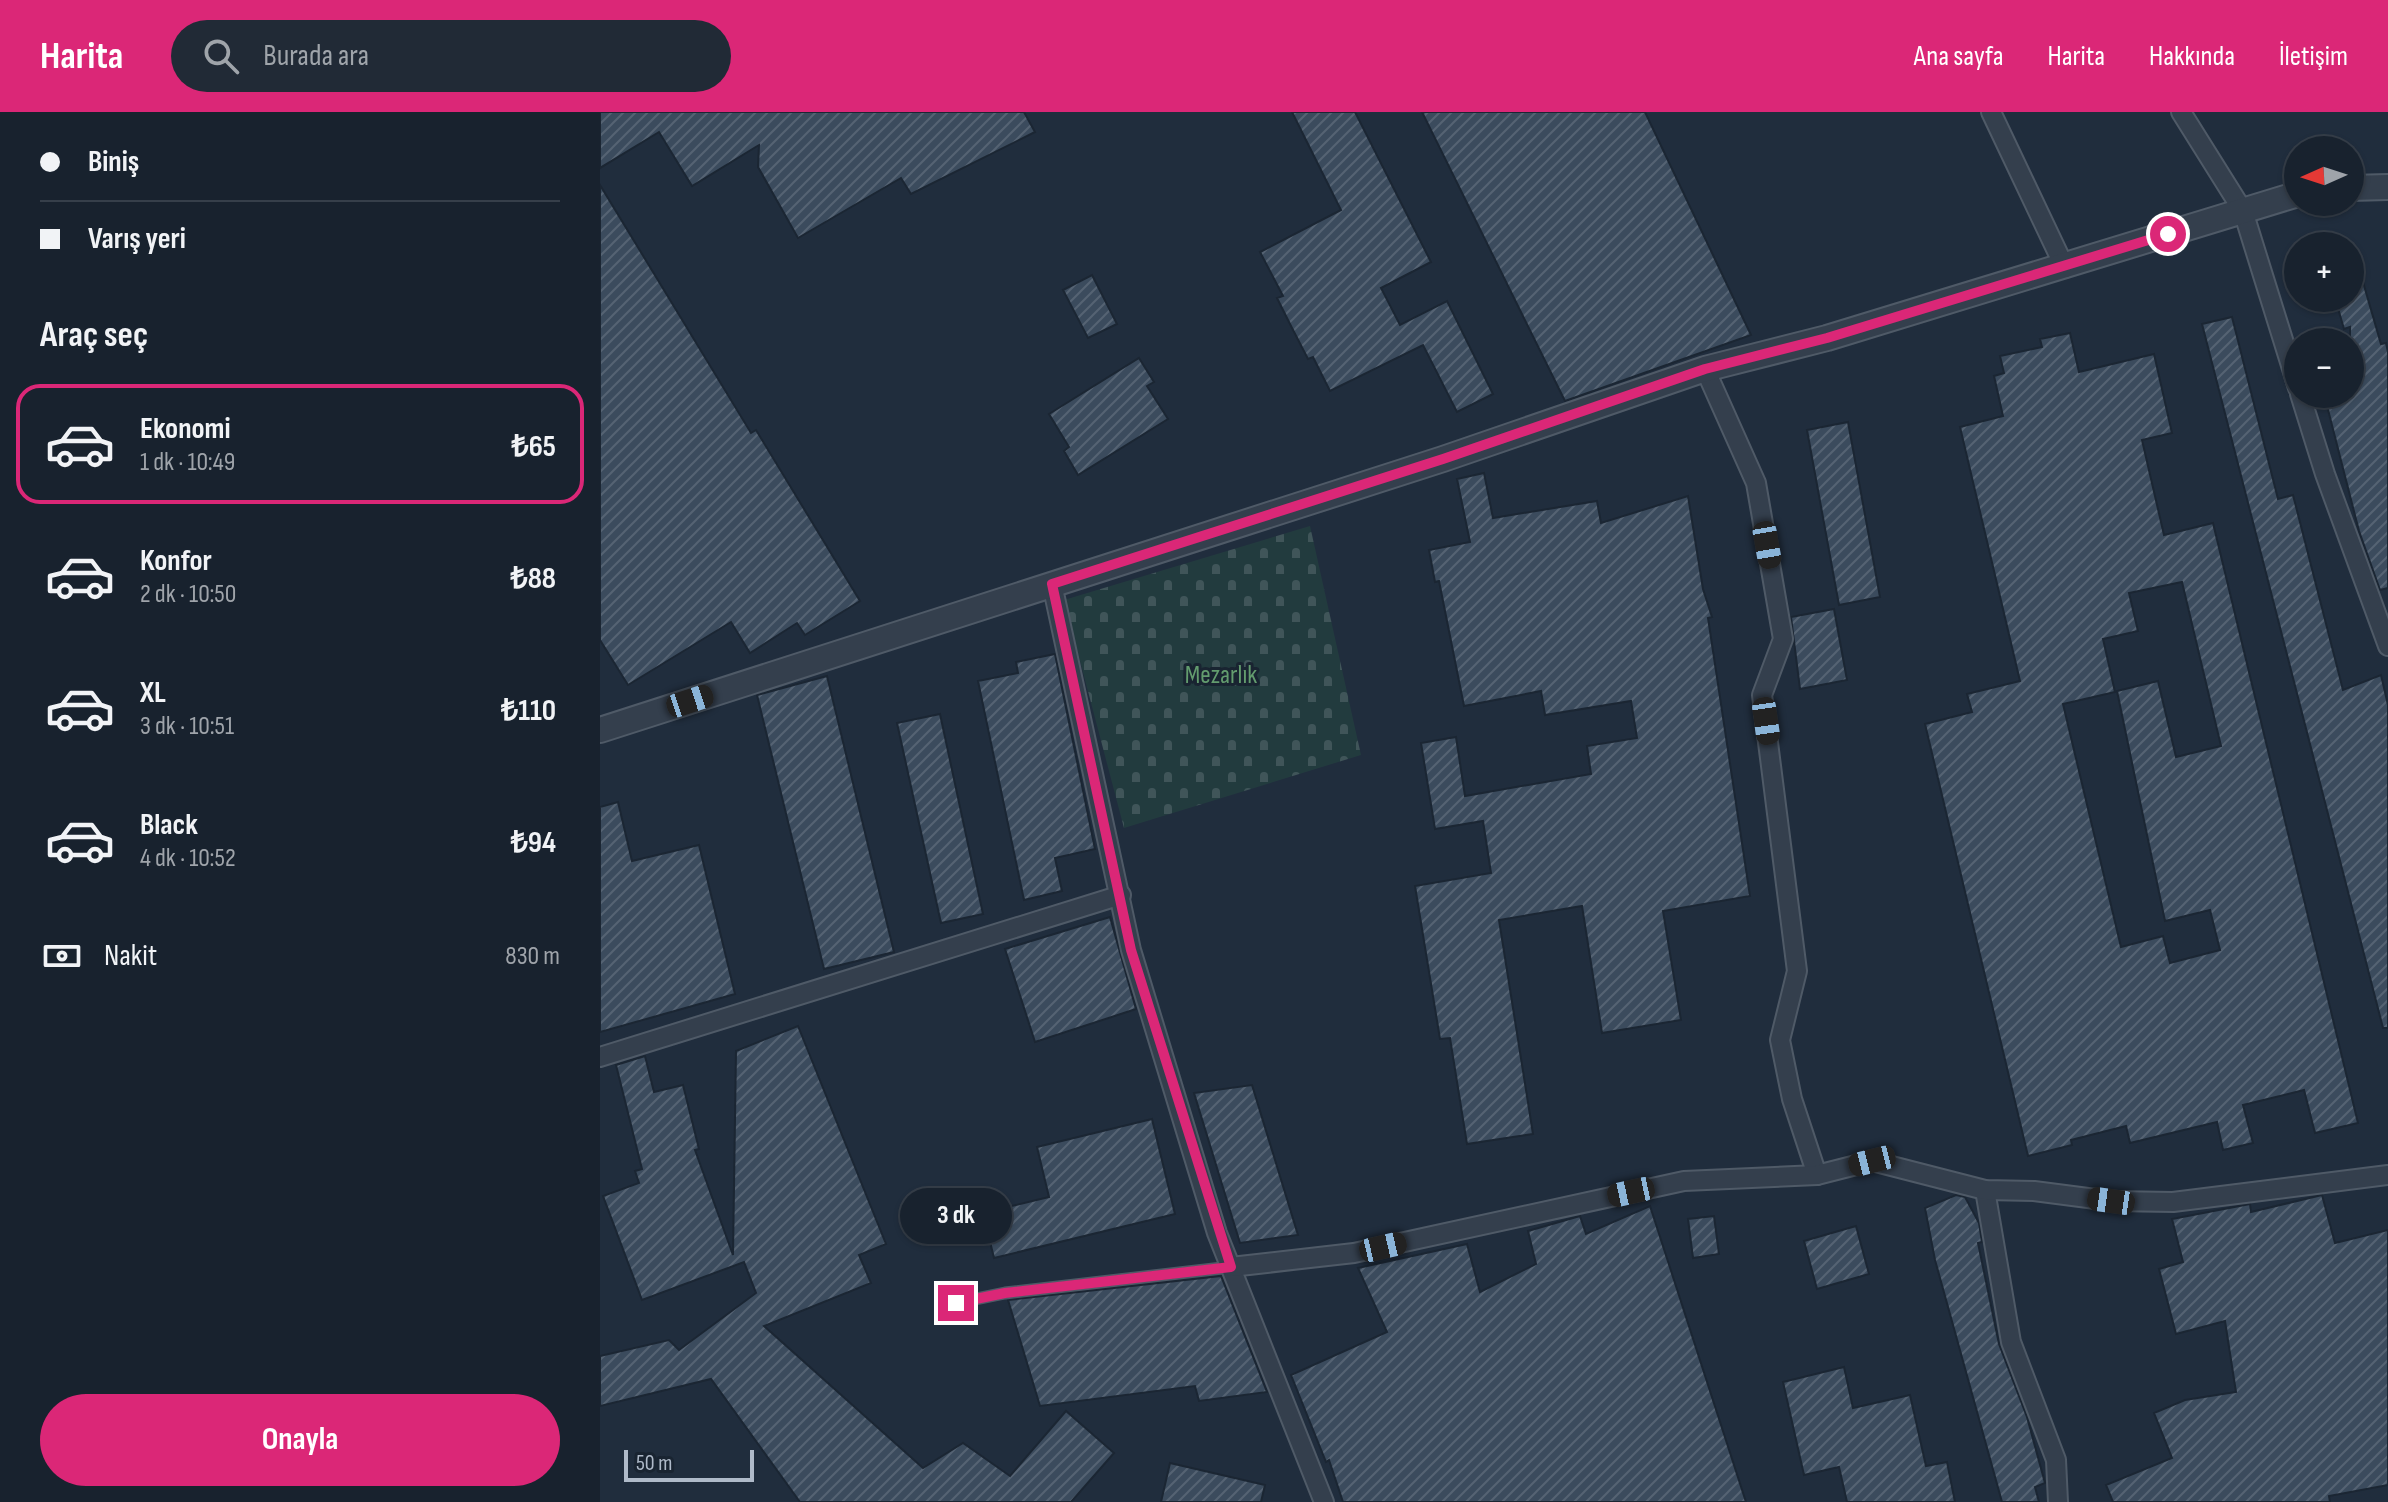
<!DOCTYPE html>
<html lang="tr">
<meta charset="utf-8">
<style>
:root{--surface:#18222e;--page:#212a36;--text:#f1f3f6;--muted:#9fa4aa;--line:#363f4a;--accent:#db2777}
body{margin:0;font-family:"Sofia Sans Condensed",sans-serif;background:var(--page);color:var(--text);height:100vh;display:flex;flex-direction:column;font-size:30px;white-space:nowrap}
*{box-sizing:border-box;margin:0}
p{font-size:26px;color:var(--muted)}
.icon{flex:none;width:44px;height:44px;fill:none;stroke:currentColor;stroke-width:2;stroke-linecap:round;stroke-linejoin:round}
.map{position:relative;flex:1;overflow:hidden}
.sheet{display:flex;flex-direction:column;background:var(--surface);width:600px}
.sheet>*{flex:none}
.top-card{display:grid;align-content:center;height:176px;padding:0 40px;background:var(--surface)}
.needle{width:52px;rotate:267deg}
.tools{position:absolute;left:1684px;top:24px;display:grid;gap:16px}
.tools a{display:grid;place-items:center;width:80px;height:80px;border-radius:50%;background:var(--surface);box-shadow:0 2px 6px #0004,0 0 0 2px var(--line);font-size:40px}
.scale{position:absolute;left:24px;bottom:20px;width:130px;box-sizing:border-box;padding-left:8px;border:4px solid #afbac9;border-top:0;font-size:22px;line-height:28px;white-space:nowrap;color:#afbac9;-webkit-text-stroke:6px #192431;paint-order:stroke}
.end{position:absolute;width:36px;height:36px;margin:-18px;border:10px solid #db2777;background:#fff;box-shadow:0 0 0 4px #fff}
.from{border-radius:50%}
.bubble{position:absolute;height:56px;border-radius:28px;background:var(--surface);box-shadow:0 2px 6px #0004,0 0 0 2px var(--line);font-size:26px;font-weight:700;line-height:56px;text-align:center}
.car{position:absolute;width:24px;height:48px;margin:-24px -12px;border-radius:10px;box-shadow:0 0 6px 2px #0007;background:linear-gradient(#222 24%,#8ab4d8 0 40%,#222 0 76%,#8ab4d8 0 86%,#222 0)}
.top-card b{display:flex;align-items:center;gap:28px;height:76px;font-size:30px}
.top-card b+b{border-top:2px solid var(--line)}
.top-card i{width:20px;height:20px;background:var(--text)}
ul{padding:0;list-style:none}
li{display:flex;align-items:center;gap:24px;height:120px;margin:0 16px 12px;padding:0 24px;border:4px solid transparent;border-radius:24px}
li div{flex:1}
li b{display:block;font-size:30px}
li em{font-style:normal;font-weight:700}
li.current{border-color:var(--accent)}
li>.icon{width:72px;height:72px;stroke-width:1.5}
h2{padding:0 40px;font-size:36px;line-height:96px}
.pay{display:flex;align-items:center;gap:20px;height:88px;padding:0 40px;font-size:30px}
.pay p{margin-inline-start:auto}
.action{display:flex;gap:16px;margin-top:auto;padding:16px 40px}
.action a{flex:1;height:92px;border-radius:48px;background:var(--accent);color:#fff;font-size:32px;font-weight:700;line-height:92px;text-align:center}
header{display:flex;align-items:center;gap:48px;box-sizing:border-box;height:112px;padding:0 40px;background:var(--accent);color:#fff}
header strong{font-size:38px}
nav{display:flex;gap:44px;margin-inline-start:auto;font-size:28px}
.search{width:560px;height:72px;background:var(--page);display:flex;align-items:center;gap:20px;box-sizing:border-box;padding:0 28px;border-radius:44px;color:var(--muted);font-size:30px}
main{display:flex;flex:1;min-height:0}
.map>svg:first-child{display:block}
.cemetery{fill:url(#cemetery-stones)}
.building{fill:url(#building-hatch);stroke:#1b2633;stroke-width:2;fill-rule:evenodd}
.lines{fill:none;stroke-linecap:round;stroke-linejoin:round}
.service-casing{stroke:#4f5a67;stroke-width:13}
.minor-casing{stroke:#4f5a67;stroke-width:22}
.tertiary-casing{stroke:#4f5a67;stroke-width:28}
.service{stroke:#343f4d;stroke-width:9}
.minor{stroke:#343f4d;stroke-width:18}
.tertiary{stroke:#343f4d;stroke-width:24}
.route{stroke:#db2777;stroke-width:10}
.labels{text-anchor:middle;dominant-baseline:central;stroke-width:6;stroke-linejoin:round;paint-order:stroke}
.park-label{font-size:26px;fill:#639c6e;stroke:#192431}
</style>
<header>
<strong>Harita</strong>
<div class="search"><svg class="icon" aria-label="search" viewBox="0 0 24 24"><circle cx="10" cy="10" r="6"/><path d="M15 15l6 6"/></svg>Burada ara</div>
<nav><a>Ana sayfa</a><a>Harita</a><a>Hakkında</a><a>İletişim</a></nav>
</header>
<main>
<section class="sheet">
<div class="top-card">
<b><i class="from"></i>Biniş</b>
<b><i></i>Varış yeri</b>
</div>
<h2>Araç seç</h2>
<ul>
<li class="current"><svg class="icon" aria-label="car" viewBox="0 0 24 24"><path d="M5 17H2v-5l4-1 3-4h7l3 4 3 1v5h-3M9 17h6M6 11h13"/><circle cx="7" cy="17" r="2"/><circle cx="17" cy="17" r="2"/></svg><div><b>Ekonomi</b><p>1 dk · 10:49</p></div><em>₺65</em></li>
<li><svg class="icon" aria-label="car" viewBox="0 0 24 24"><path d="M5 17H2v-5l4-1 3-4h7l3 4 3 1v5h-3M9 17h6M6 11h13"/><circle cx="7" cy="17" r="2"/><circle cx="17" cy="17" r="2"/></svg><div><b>Konfor</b><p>2 dk · 10:50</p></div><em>₺88</em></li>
<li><svg class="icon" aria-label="car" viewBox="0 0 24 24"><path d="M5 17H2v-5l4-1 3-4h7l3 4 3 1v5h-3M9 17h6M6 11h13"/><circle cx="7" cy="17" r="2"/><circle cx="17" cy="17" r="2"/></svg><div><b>XL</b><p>3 dk · 10:51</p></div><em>₺110</em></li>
<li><svg class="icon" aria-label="car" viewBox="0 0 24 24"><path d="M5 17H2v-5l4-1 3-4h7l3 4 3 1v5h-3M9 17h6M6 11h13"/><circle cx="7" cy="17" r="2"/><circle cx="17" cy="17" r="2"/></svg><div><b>Black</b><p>4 dk · 10:52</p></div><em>₺94</em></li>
</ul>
<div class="pay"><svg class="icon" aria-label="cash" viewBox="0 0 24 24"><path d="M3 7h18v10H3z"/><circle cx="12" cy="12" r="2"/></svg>Nakit<p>830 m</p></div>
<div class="action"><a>Onayla</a></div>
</section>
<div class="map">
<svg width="1788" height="1390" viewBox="0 0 1788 1390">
<defs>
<pattern id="cemetery-stones" width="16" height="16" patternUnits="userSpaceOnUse" patternTransform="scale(2)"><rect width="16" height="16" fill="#223b3e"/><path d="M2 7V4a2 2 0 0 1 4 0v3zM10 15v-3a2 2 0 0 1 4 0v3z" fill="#405559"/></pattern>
<pattern id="building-hatch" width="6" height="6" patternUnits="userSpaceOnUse" patternTransform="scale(2)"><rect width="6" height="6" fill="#3b4b5d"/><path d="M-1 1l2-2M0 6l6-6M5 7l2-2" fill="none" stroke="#556373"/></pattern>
</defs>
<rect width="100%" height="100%" fill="#202d3d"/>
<!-- cemetery -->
<polygon class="cemetery" points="710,414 761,643 524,716 464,488"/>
<!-- building -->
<g class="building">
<polygon points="0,0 424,0 435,20 311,82 301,66 198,126 158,55 159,33 92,74 59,20 0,56"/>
<polygon points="692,0 755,0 831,150 781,176 800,213 847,189 893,282 857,300 823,233 730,279 713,245 708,247 692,216 677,186 683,184 660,140 741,98"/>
<polygon points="822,0 1045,0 1151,223 965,289"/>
<polygon points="0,73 151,321 156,318 260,489 205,523 197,511 150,541 131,510 28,573 0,528"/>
<polygon points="1754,139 1781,232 1786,231 1788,240 1788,476 1780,478 1759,419 1724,282 1750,282 1750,215 1744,217 1735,186 1750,186 1750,140"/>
<polygon points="492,163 517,212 488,226 463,178"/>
<polygon points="1632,205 1678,387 1693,383 1743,578 1781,563 1788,593 1788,916 1783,916 1602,212"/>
<path d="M1470,221L1479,260L1554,242L1572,321L1542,328L1564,423L1613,411L1758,1011L1715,1021L1704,978L1643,993L1653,1031L1623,1038L1617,1010L1530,1031L1526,1014L1471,1028L1472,1033L1428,1044L1325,612L1372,600L1367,582L1420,569L1360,315L1403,304L1394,264L1404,261L1400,244L1442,235L1440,227ZM1582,470L1621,634L1576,645L1558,569L1517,579L1565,809L1610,798L1620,838L1570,851L1563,824L1521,835L1463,592L1515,580L1503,527L1538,519L1529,481Z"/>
<polygon points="539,246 554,270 547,274 568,307 478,363 464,339 469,335 449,302"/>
<polygon points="1248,310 1280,485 1239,493 1207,318"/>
<polygon points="884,361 893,406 997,389 1001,411 1088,384 1103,477 1112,505 1108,506 1150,784 1063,799 1081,908 1002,921 982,794 899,808 933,1022 867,1032 850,926 840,927 815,774 891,761 883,709 835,717 821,631 856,625 865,684 991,662 987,634 1037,626 1031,589 945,603 941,579 864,594 839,469 835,470 829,438 870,430 857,367"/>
<polygon points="1234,497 1247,568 1200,577 1191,505"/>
<polygon points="455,542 495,737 455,746 462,779 424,788 378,569 418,561 416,550"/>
<polygon points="227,564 294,840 224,857 157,583"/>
<polygon points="340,602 383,802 341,811 297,611"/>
<polygon points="18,690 32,749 99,733 135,882 0,920 0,695"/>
<polygon points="510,805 536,897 435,930 405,837"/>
<polygon points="198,914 286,1132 259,1143 271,1171 164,1214 323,1356 363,1331 410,1364 466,1299 514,1341 471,1390 200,1390 111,1267 0,1294 0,1244 69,1228 79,1238 156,1181 144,1150 42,1188 3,1084 39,1071 35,1059 42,1057 16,953 45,944 54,980 83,973 99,1037 95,1038 133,1143 136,939"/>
<polygon points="652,973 698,1123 640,1131 594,981"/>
<polygon points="552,1007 575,1102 394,1146 383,1101 449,1085 437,1035"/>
<polygon points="1356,1083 1365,1085 1379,1111 1382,1130 1378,1131 1399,1232 1427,1305 1445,1371 1435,1375 1439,1390 1402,1390 1335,1148 1325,1096"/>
<polygon points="1722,1083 1735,1131 1788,1118 1788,1373 1729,1384 1730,1390 1513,1390 1506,1373 1572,1346 1554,1301 1585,1288 1636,1280 1625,1209 1576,1222 1559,1157 1583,1150 1572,1107 1650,1092 1651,1100"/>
<polygon points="1050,1094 1146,1390 743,1390 729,1348 726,1350 691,1263 787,1220 758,1156 867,1132 880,1180 936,1152 928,1119 980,1104 986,1122"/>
<polygon points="1114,1104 1119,1142 1093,1146 1088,1107"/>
<polygon points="1256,1114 1269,1162 1217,1177 1204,1129"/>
<polygon points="621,1164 667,1280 599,1289 595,1274 440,1294 408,1188"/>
<polygon points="1244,1255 1253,1296 1310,1283 1326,1354 1347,1350 1355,1390 1247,1390 1239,1355 1204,1363 1183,1270"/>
<polygon points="570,1351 665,1373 661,1390 561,1390"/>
</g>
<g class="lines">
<!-- service casing -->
<g class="service-casing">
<polyline id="service" points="356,1191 405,1181 631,1155"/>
</g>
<!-- minor casing -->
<g class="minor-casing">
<g id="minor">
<polyline points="1391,0 1465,156"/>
<polyline points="1581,0 1643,99 1698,276"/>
<polyline points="1105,257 1156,371 1183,527 1162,583 1197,859 1180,928 1192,987 1217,1063"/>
<polyline points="1700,282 1725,362 1788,534"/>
<polyline points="452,472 531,838 617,1121 724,1390"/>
<polyline points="0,945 521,783"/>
<polyline points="1385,1078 1411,1230 1456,1348 1458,1390"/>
<polyline points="631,1155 754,1141 1084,1069 1217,1063 1272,1049 1385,1078 1434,1079 1511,1089 1573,1090 1788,1063"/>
</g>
</g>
<!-- tertiary casing -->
<g class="tertiary-casing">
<g id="tertiary">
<polyline points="1750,76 1788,75"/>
<polyline points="0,618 843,347 1105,257 1227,226 1698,82"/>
</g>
</g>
<!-- service -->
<use href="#service" class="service"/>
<!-- minor -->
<use href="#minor" class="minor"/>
<!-- tertiary -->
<use href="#tertiary" class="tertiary"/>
</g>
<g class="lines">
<!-- route -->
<polyline class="route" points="356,1191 405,1181 631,1155 531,838 452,472 843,347 1105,257 1227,226 1568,122"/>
</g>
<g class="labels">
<!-- park labels -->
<g class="park-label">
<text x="621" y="563">Mezarlık</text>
</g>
</g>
</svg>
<div class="tools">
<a><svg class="needle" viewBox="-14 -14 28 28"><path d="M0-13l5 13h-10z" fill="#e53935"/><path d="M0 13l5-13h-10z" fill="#9fa4aa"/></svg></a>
<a>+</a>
<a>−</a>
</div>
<div class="scale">50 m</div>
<i class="end from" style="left:1568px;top:122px"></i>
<i class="end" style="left:356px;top:1191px"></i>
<div class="bubble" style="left:300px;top:1076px;width:112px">3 dk</div>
<i class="car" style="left:1167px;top:433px;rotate:170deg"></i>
<i class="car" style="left:90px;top:589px;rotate:72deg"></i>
<i class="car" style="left:1166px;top:609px;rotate:172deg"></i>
<i class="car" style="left:1272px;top:1049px;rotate:256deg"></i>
<i class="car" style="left:1031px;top:1080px;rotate:258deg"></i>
<i class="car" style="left:1511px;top:1089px;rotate:278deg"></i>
<i class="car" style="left:783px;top:1135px;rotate:77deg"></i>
</div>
</main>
